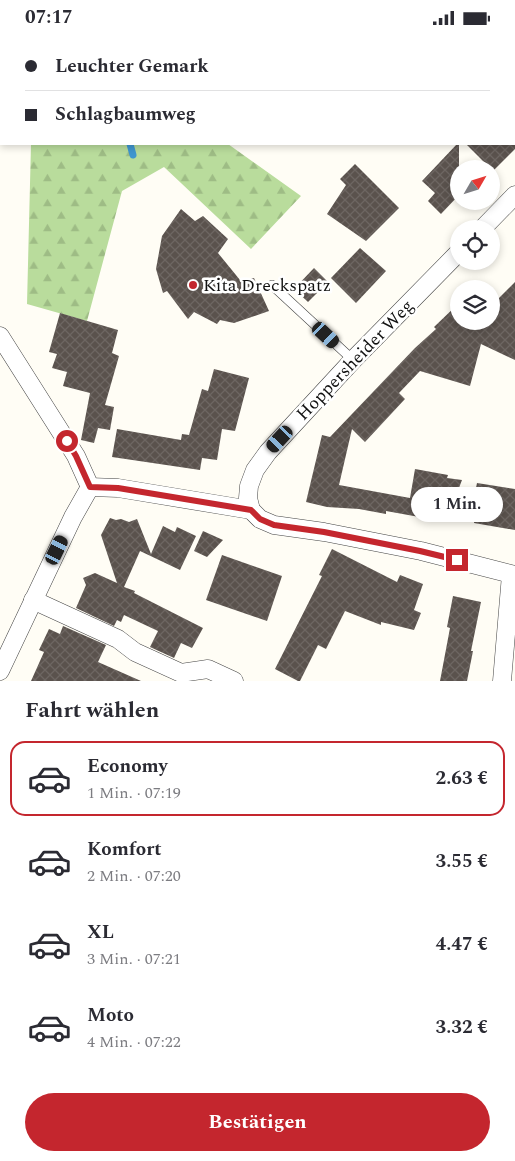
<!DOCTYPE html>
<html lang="de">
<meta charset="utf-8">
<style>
:root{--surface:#fff;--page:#f7f7f7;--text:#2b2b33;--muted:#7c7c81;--line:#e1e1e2;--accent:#c4262e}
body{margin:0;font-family:Spectral,serif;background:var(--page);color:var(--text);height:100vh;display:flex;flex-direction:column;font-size:19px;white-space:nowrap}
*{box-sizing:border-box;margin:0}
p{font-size:16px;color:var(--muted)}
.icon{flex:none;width:28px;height:28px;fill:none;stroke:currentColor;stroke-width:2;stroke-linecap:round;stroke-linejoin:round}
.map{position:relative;height:646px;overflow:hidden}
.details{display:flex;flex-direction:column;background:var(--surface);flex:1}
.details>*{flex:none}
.guide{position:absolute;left:0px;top:0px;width:515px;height:110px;box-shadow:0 2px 8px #0003;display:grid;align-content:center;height:110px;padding:0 25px;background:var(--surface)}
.needle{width:32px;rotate:51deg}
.controls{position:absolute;left:450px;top:125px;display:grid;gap:10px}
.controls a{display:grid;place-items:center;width:50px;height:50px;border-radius:50%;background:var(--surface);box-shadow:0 2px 8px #0003;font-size:25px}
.end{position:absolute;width:22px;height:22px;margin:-11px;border:6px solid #c4262e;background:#fff;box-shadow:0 0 0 2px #fff}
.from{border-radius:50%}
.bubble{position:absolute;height:35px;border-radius:18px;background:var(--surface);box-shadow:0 2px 8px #0003;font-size:16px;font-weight:700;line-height:35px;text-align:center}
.car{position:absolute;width:15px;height:30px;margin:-15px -8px;border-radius:6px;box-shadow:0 0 4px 1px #0007;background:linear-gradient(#222 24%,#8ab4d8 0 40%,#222 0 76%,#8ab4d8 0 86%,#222 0)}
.guide b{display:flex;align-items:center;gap:18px;height:48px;font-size:19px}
.guide b+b{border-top:1px solid var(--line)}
.guide i{width:12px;height:12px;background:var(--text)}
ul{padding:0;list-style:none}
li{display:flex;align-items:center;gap:15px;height:75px;margin:0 10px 8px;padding:0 15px;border:2px solid transparent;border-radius:15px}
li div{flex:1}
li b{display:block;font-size:19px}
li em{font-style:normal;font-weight:700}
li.selected{border-color:var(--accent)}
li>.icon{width:45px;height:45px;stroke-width:1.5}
h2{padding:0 25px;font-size:22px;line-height:60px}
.primary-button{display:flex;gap:10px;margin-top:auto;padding:10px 25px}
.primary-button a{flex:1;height:58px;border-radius:30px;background:var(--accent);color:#fff;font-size:20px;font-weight:700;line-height:58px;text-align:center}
.status{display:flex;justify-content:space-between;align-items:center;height:35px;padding:0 25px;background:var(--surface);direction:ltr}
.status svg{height:14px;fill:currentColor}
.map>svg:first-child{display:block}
.forest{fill:url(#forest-firs)}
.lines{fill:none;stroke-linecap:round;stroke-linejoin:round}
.stream{stroke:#3f96cf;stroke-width:7}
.building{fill:url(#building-cross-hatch)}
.lane-casing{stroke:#444;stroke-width:10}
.street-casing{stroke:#444;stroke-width:19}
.lane{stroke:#fff;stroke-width:9}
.street{stroke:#fff;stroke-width:18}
.route{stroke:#c4262e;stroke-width:6}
.poi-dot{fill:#c4262e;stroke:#fff;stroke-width:2}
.labels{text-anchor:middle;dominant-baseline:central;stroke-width:5;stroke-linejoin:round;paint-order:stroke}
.poi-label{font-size:18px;fill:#111;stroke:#fff;text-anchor:start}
.street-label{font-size:18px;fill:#111;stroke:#fff}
</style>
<div class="status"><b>07:17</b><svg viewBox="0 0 49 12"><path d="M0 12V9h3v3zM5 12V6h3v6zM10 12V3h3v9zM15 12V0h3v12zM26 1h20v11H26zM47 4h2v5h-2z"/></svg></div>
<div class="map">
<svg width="515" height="646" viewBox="0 0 515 646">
<defs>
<pattern id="forest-firs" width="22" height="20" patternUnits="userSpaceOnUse" patternTransform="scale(1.25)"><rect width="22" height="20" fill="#b9dc9c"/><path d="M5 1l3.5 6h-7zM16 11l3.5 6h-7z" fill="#9ebc85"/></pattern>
<pattern id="building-cross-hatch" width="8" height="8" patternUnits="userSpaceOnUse" patternTransform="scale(1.25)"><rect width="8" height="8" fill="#5a524d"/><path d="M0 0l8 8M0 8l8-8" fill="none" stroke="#6d6662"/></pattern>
</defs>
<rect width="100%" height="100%" fill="#fffdf5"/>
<!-- forest -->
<g class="forest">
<polygon points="24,0 253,0 254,1 25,1"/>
<polygon points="31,109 228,109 301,161 251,214 164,132 122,156 87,286 27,269"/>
</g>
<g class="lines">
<!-- stream -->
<g class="stream">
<polyline points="94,0 95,1"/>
<polyline points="130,109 133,120"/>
</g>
</g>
<!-- building -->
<g class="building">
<polygon points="457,109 459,109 459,160 441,179 428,166 435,158 422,146"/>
<polygon points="466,109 515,109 515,114 493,136"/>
<polygon points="355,129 399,173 366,206 327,179 346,150 340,144"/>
<polygon points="181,174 195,186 203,181 228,204 218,218 240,245 254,243 269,276 234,288 220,285 217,289 194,277 188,284 167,256 163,258 156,234 162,201"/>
<polygon points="360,213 386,236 356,268 331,243"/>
<polygon points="314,233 328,247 308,267 294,254"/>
<polygon points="515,247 515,325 481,309 470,351 420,336 399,358 405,364 365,407 352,394 339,450 410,463 415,434 448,440 447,443 462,445 451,474 438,472 436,485 386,476 386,479 359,474 327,472 306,467 322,400 330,402 415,313 436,294 434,292 459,268 459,286 491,286 491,271"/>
<polygon points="60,278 118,295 112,318 119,321 105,370 114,372 110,395 98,393 94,408 81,405 90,358 63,351 67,337 52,333 57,319 49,317"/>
<polygon points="214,334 249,343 235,396 222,394 217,425 202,423 200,435 112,422 117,394 181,405 182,399 189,400 202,354 208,356"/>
<polygon points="477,448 515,454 515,495 474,488 475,482 470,482"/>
<polygon points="110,483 116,485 121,484 129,487 137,484 151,519 163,491 175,497 177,492 196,501 180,535 140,516 124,552 135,556 134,558 203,593 192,613 181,608 174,623 150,612 158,596 124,580 121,587 117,585 114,591 76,573 86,550 83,543 95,538 117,548 101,500"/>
<polygon points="203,496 223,505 207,522 194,516"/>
<polygon points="332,514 397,547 400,540 423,549 414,575 421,578 414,595 381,587 381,590 345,576 326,614 318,610 300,646 298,646 275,634 322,541 319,540"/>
<polygon points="222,520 282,541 267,586 206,565"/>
<polygon points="453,561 481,567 471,616 473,616 467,646 440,646 450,593 447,592"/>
<polygon points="63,591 106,610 98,627 141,646 31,646 44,617 39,615 49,594 60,599"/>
</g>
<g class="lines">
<!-- lane casing -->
<g class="lane-casing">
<polyline id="lane" points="272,250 353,325"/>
</g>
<!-- street casing -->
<g class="street-casing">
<g id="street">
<polyline points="482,194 515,160"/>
<polyline points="459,217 353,325 268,417 255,435 249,451 248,463 251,475 260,484 274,490 324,497 421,516 515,540"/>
<polyline points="0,301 76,421 90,452"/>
<polyline points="90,452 118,453 251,475"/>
<polyline points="33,565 118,604 135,617 181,638 208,634 234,646"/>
<polyline points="0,636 73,482 90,452"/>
<polyline points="502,646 511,540"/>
</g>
</g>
<!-- lane -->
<use href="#lane" class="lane"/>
<!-- street -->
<use href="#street" class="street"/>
</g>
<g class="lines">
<!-- route -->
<polyline class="route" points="67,406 76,421 90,452 118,453 251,475 260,484 274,490 324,497 420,516 457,525"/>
</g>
<!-- markers -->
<circle class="poi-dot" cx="193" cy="250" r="5"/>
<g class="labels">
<!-- poi labels -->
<g class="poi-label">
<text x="203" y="250">Kita Dreckspatz</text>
</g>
<!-- street labels -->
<g class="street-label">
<text transform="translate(355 325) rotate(-46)">Hoppersheider Weg</text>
</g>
</g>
</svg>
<div class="controls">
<a><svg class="needle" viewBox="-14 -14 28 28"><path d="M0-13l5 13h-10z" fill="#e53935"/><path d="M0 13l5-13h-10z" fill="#7c7c81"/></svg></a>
<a><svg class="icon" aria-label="locate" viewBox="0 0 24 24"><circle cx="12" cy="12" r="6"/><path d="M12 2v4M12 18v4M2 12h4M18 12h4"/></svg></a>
<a><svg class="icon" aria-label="layers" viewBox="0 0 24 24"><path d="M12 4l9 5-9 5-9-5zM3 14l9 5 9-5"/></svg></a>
</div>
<i class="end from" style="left:67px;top:406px"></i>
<i class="end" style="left:457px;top:525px"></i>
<div class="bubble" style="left:411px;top:452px;width:92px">1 Min.</div>
<i class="car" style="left:326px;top:300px;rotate:133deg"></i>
<i class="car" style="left:280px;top:404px;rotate:223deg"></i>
<i class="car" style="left:57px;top:515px;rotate:26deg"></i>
<div class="guide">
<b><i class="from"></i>Leuchter Gemark</b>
<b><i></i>Schlagbaumweg</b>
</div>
</div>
<section class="details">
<h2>Fahrt wählen</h2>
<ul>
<li class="selected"><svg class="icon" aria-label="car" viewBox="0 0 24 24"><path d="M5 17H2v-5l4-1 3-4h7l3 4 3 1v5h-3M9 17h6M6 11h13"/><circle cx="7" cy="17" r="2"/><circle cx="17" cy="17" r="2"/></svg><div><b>Economy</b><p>1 Min. · 07:19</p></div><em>2.63 €</em></li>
<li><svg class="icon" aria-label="car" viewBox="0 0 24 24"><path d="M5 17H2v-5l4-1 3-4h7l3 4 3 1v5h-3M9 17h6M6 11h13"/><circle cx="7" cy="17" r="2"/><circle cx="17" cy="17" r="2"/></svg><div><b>Komfort</b><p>2 Min. · 07:20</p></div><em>3.55 €</em></li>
<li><svg class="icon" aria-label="car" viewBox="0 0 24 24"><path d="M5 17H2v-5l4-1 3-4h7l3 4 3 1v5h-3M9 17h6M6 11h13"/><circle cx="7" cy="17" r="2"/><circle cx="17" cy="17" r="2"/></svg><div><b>XL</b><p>3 Min. · 07:21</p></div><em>4.47 €</em></li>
<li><svg class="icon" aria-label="car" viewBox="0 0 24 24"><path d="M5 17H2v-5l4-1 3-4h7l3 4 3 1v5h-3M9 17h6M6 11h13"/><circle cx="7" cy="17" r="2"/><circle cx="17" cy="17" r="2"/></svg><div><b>Moto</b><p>4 Min. · 07:22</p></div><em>3.32 €</em></li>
</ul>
<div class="primary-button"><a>Bestätigen</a></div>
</section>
